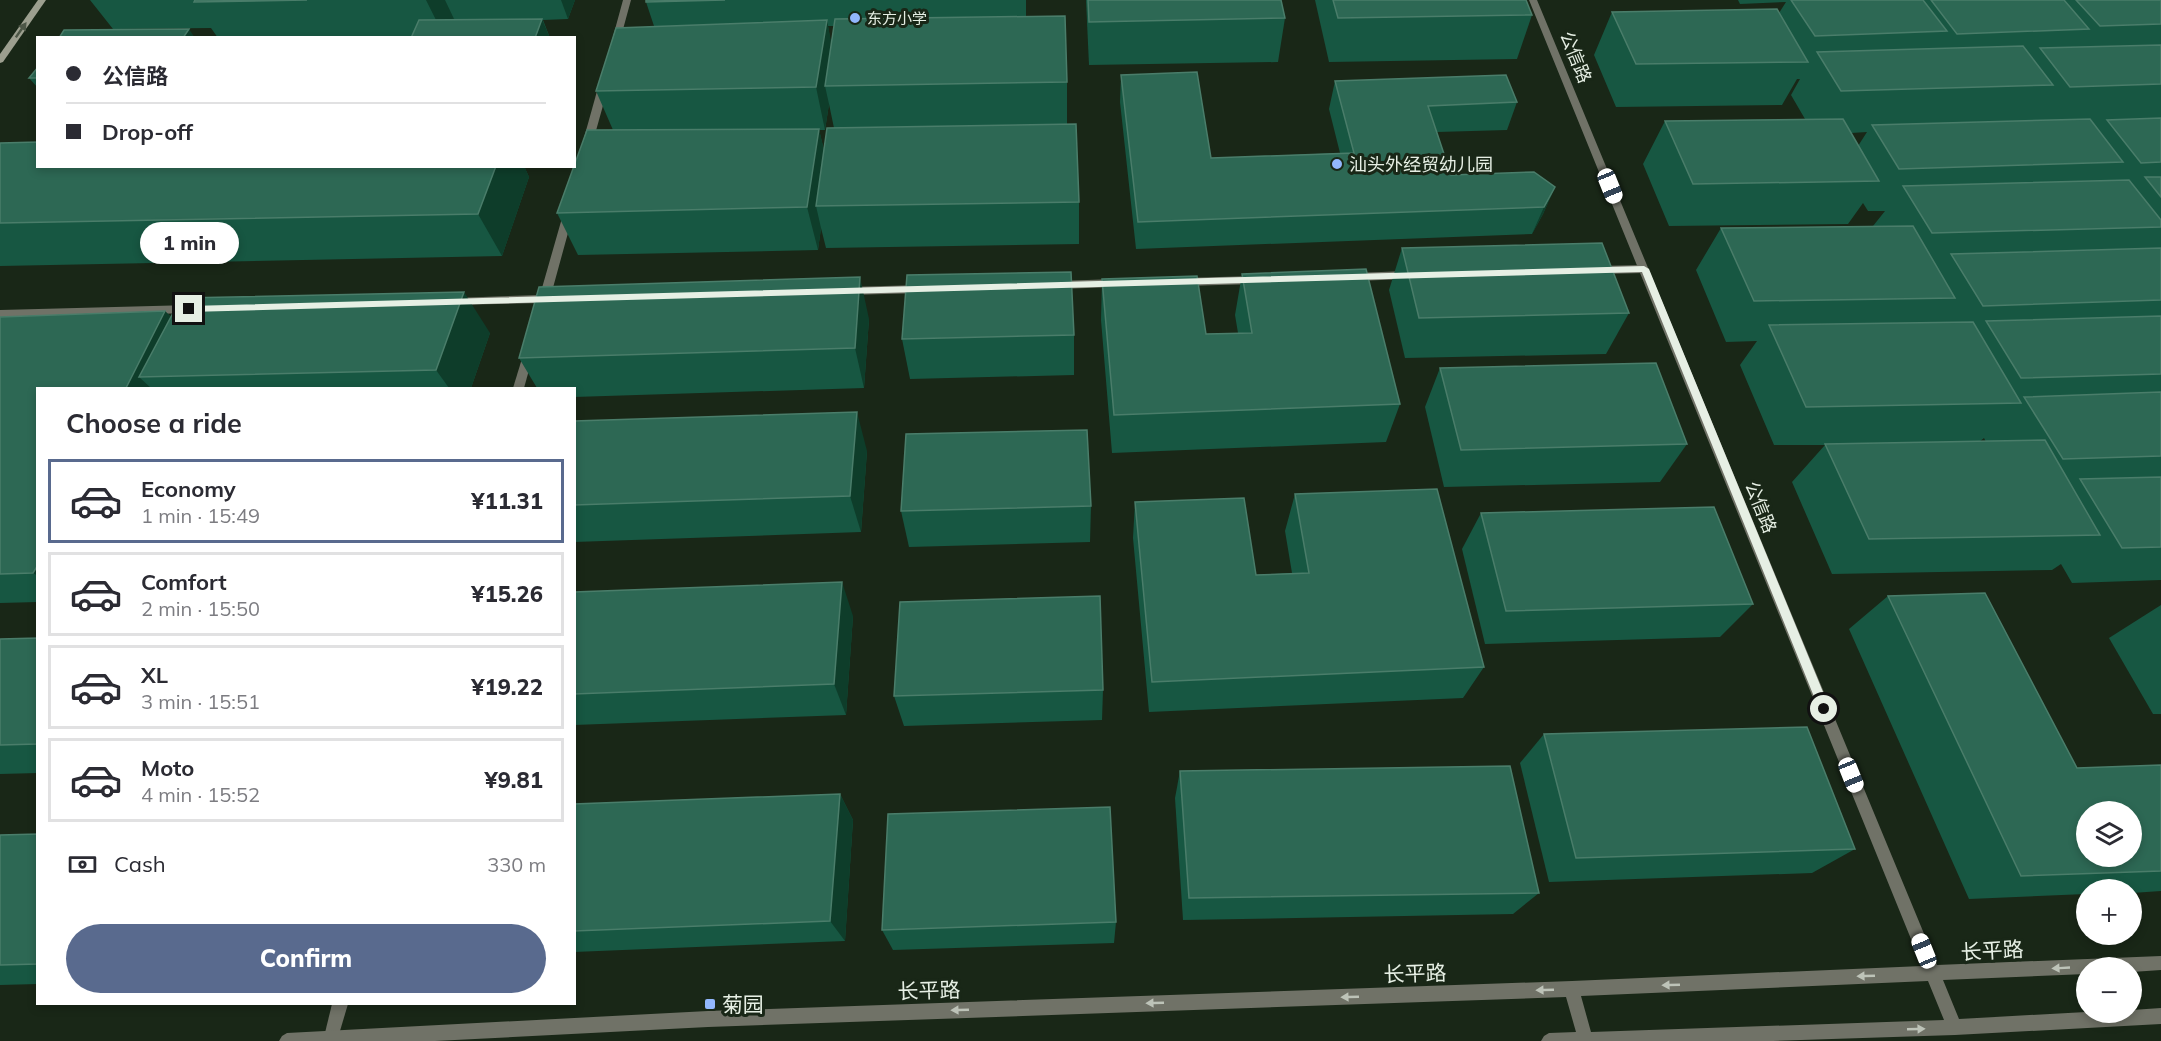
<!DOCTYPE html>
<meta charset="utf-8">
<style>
:root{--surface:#fff;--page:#f7f7f7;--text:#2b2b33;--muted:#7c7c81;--line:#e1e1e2;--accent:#596a8e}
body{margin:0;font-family:Mulish,"Noto Sans SC",sans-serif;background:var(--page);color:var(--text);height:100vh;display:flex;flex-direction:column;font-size:22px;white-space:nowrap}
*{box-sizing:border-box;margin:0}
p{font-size:20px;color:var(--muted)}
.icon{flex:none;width:33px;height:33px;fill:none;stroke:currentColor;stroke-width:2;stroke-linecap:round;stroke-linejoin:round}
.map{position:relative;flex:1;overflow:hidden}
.drawer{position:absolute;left:36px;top:387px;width:540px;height:618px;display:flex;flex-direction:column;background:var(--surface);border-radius:0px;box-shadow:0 3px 9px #0003}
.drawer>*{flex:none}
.banner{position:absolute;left:36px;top:36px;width:540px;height:132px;border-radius:0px;box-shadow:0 3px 9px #0003;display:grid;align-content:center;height:132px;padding:0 30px;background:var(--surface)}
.tools{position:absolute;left:2076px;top:801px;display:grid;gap:12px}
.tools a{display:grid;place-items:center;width:66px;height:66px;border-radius:50%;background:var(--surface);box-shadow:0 3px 9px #0003;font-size:30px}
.end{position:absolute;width:27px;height:27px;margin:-14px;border:8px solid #e6efe4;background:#111;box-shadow:0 0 0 3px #111}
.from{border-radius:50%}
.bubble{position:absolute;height:42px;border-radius:21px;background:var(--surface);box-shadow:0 3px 9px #0003;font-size:20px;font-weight:800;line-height:42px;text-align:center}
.car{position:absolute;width:18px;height:36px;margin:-18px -9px;border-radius:8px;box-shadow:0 0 4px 2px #0007;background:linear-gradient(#fff 24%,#345 0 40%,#fff 0 76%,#345 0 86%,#fff 0)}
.banner b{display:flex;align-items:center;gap:21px;height:57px;font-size:22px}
.banner b+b{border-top:2px solid var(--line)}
.banner i{width:15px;height:15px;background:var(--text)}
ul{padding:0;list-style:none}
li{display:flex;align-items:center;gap:18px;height:84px;margin:0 12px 9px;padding:0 18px;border:3px solid var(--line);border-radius:0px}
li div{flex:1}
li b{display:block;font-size:22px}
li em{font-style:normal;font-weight:800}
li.on{border-color:var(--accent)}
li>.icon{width:54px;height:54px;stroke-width:1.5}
h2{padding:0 30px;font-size:27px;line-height:72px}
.pay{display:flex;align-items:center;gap:15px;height:66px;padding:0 30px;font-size:22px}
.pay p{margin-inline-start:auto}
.primary-button{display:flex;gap:12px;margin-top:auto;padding:12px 30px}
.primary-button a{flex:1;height:69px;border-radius:36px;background:var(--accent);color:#fff;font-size:24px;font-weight:800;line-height:69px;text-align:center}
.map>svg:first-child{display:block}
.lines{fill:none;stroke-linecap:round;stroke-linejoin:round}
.minor{fill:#707267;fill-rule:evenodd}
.tertiary{fill:#707267;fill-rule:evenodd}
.secondary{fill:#9c9f8f;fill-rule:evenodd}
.wall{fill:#175742;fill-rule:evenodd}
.shaded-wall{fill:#0e3d2a}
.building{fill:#2d6854;stroke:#4a7d6a;stroke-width:1.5;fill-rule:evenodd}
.oneway{fill:#4d5747}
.oneway2{fill:#bdc3b8}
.route{fill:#e6efe4}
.poi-dot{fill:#92b7fd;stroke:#192717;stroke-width:2}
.labels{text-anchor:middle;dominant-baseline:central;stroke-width:6;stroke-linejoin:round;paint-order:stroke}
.far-poi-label{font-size:15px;fill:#e6efe4;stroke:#192717;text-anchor:start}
.street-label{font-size:18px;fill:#e6efe4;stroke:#192717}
.poi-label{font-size:18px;fill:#e6efe4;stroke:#192717;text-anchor:start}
.near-street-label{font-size:21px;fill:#e6efe4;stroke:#192717}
.near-poi-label{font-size:21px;fill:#e6efe4;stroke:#192717;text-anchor:start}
</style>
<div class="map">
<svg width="2161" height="1041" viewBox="0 0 2161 1041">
<rect width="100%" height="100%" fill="#192717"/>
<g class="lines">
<!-- minor -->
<g class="minor">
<polygon points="623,0 631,0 619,44 615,47 611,44"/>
<polygon points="604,81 609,84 592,145 587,148 584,147 582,145 599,84"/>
<polygon points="569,208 574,211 551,295 555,296 556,299 555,302 544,305 540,303 450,305 449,302 454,298 540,295 564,211"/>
<polygon points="1644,265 1649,269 1644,273 1597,274 1592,270 1597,266"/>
<polygon points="1408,271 1413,275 1408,279 1354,281 1349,277 1354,273"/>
<polygon points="1255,276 1260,280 1255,284 1183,286 1178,282 1183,278"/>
<polygon points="1117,279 1122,283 1117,287 1057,289 1052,285 1057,281"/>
<polygon points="922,285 927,289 922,293 847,295 842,291 847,287"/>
<polygon points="191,305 196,309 191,313 0,318 0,310"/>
<polygon points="529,348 534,352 524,388 513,388 524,352"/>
<polygon points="332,1004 348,1004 337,1041 323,1041"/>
</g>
<!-- tertiary -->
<path class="tertiary" d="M1529,0H1537L1937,965L2161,956V970L2132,972V968H2086V974L1943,980L1959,1019L2086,1012H2132V1010L2161,1008V1024L1955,1035L1773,1041H1541L1544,1036L1549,1033L1576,1032L1566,997L708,1027L435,1041H279L282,1036L287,1033L708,1011L1572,981L1922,966ZM1928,981L1944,1020L1591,1032L1581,996Z"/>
<!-- secondary -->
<polygon class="secondary" points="38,0 46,0 3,62 0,63 0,54"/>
</g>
<!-- wall -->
<g class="wall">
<polygon points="90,0 575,0 568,19 543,20 550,38 218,38 211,28 113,29"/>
<path d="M646,0H1026V16L1067,82V124L1079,202V244L826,248L821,228L818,250L578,255L557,213L613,130L596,91L654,26L646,2ZM828,26H834L831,44ZM829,104L834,128L824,150L819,130H825Z"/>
<polygon points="1086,0 1281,0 1285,18 1278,62 1089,65"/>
<polygon points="1315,0 1526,0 1532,15 1517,59 1329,62"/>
<path d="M1738,0H2161V580L2072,583L2061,564L2052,570L1832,574L1792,482L1825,445H1774L1740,365L1757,341L1726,342L1696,270L1721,228L1873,226L1885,211H1868L1863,203L1848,224L1669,226L1643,164L1665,121L1805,119L1791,95L1800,79H1797L1782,105L1616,107L1594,55L1612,12L1779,13L1786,2L1740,4ZM1867,132L1858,146L1851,133ZM1984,438L1986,442H1979Z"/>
<polygon points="38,67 38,88 29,78"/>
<polygon points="1121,75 1211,158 1340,153 1329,109 1335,81 1517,102 1507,130 1437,132 1451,175 1555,187 1543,214 1532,234 1136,249 1120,102"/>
<polygon points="0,143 38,166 524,166 529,177 502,256 0,266"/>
<polygon points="1402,248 1629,313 1606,354 1405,358 1389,290"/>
<polygon points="1242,274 1400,404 1386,442 1112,453 1101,320 1102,279 1206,334 1238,333 1235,315"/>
<polygon points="165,311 171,317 490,333 471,388 38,388 38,602 0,603 0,317"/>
<polygon points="869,319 864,388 574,397 574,388 537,388 519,358"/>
<polygon points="1074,335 1074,375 910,379 902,339"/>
<polygon points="1440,368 1687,444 1660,482 1444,487 1425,407"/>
<polygon points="574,421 867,451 861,532 574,542"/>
<polygon points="1295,494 1484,667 1463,698 1149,712 1133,538 1135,502 1256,575 1292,573 1285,531"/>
<polygon points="1091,506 1090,542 909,547 901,511"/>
<polygon points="1481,513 1753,604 1720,637 1485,644 1462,549"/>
<polygon points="574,592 853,616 846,715 574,725"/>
<polygon points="1888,596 2077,768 2161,765 2161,891 2132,893 2132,890 2086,890 2086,894 1969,899 1849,629"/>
<polygon points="2161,605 2161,714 2153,714 2109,638"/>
<polygon points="38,638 38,773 0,774 0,639"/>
<polygon points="1103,690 1102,720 904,726 894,696"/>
<polygon points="1544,734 1855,849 1812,873 1549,882 1520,763"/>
<polygon points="1180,771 1539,893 1513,914 1183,920 1175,798"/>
<polygon points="840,794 853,820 845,941 574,952 574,804"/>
<polygon points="38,834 38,984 0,985 0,835"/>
<polygon points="1116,922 1114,943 893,950 882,930"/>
</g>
<!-- shaded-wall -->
<g class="shaded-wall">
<polygon points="426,0 445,0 455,21 445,38"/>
<polygon points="561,0 575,0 568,19"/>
<polygon points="542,19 550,38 535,38"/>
<polygon points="827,20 835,63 825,86 829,104 825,130 816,87"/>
<polygon points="189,29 195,38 183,38"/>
<polygon points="819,129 829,172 816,206 821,228 818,250 807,207"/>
<polygon points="496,166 524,166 529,177 502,256 478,214"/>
<polygon points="1555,187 1543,214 1532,234 1544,207"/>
<polygon points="860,277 869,319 864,388 855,348"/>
<polygon points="464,292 490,333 471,388 449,388 436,370"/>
<polygon points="165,311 196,343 139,377 151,388 126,388"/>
<polygon points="857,412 867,451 861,532 850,496"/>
<polygon points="38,565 38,576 33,573"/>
<polygon points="842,582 853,616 846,715 834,684"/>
<polygon points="840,794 853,820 845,941 830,921"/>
</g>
<!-- building -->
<g class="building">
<polygon points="195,0 307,0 194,2"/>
<polygon points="646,0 725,0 646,2"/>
<polygon points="1088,0 1281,0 1285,18 1089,22"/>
<polygon points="1333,0 1526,0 1532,15 1338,18"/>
<polygon points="1791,0 1923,0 1947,31 1815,36"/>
<polygon points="1931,0 2064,0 2089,29 1957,34"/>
<polygon points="2076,0 2161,0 2161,24 2100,26"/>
<polygon points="1777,9 1808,62 1636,64 1612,12"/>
<polygon points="1065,16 1067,82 825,86 835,19"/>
<polygon points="542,19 535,38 411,38 419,20"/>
<polygon points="827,20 816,87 596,91 616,28"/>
<polygon points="189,29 183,38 59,38 64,30"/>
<polygon points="2161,45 2161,84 2070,87 2040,48"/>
<polygon points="2023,46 2053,85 1841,91 1817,52"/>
<polygon points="38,67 38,78 29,78"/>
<polygon points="1197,72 1211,158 1354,153 1335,81 1506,75 1517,102 1428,106 1451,175 1534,172 1555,187 1544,207 1138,222 1121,75"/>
<polygon points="2161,118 2161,162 2141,163 2107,120"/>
<polygon points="1843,119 1879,181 1693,184 1665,121"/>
<polygon points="2090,119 2123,162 1899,169 1872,125"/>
<polygon points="1076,124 1079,202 816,206 827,128"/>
<polygon points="819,129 807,207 557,213 587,130"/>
<polygon points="38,142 38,166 496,166 478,214 0,223 0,143"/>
<polygon points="2145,177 2161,177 2161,197"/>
<polygon points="2129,180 2161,220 2161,227 1932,233 1903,186"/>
<polygon points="1913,226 1955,298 1754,301 1721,228"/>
<polygon points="1602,243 1629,313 1419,318 1402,248"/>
<polygon points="2161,248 2161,300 1983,306 1951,254"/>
<polygon points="1366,269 1400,404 1114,415 1102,279 1197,276 1206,334 1252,333 1242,274"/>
<polygon points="1071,272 1074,335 902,339 907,275"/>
<polygon points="860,277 855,348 519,358 539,287"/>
<polygon points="464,292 436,370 139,377 181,298"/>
<polygon points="165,311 126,388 38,388 38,565 33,573 0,574 0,317"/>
<polygon points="2161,316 2161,374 2021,378 1986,321"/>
<polygon points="1973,322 2021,403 1806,407 1769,325"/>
<polygon points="1656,363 1687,444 1461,450 1440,368"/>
<polygon points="2161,392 2161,456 2063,459 2024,397"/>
<polygon points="857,412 850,496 574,505 574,421"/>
<polygon points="1087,430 1091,506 901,511 906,434"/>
<polygon points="2045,440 2100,535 1869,539 1825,444"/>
<polygon points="2161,477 2161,547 2122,548 2080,479"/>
<polygon points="1437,489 1484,667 1152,682 1135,502 1244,498 1256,575 1309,573 1295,494"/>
<polygon points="1714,507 1753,604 1506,611 1481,513"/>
<polygon points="842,582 834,684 574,694 574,592"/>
<path d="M1985,593L2077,768L2161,765V871L2021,876L1888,596ZM2086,812H2132V856H2086Z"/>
<polygon points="1100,596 1103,690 894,696 900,602"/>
<polygon points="38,638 38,744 0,745 0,639"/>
<polygon points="1807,727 1855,849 1576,858 1544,734"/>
<polygon points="1510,766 1539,893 1189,898 1180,771"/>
<polygon points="840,794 830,921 574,931 574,804"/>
<polygon points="1110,807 1116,922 882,930 888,814"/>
<polygon points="38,834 38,964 0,965 0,835"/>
</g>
<!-- one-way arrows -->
<defs><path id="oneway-solid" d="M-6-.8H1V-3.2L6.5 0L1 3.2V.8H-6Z" transform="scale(1.5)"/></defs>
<use class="oneway" href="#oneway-solid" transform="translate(21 30) rotate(-55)"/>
<g class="oneway2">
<use href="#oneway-solid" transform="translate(2061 968) rotate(177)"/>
<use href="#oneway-solid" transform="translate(1866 976) rotate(178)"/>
<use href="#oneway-solid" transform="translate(1671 985) rotate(178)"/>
<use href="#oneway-solid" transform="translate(1545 990) rotate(178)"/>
<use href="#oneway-solid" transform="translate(1350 997) rotate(178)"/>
<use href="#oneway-solid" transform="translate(1155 1003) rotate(178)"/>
<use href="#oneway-solid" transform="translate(960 1010) rotate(178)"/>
<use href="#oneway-solid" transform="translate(1916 1029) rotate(-2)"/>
</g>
<!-- route -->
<polygon class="route" points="1644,266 1649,269 1830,709 1828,713 1824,714 1819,709 1642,272 189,312 185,309 189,306"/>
<!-- markers -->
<g class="poi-dot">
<circle cx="855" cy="18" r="6"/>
<circle cx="1337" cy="164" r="6"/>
<rect x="704" y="998" width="12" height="12" rx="3"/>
</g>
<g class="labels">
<!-- far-poi labels -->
<g class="far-poi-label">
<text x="867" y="18">东方小学</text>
</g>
<!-- street labels -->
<g class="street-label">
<text transform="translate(1576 57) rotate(68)">公信路</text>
<text transform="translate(1761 507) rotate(68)">公信路</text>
</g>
<!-- poi labels -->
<g class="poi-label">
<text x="1349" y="164">汕头外经贸幼儿园</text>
</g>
<!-- near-street labels -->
<g class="near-street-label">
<text transform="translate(1992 950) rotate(-3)">长平路</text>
<text transform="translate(1415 973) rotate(-2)">长平路</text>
<text transform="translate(929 990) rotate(-2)">长平路</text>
</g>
<!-- near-poi labels -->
<g class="near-poi-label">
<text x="722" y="1004">菊园</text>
</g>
</g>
</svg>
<div class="tools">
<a><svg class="icon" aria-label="layers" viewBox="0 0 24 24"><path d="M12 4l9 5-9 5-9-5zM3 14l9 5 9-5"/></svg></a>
<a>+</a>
<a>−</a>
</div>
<i class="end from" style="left:1824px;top:709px"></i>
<i class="end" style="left:189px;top:309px"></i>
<div class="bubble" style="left:140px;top:222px;width:99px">1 min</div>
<i class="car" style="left:1610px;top:186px;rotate:158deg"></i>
<i class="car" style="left:1851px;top:775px;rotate:158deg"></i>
<i class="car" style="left:1924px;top:951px;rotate:338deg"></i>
<div class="banner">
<b><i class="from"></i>公信路</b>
<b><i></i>Drop-off</b>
</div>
<section class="drawer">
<h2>Choose a ride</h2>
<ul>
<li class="on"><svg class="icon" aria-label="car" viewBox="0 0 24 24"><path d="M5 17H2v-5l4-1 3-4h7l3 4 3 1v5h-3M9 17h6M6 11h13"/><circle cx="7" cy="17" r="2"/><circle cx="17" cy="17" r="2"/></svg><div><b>Economy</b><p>1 min · 15:49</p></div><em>¥11.31</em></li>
<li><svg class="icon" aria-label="car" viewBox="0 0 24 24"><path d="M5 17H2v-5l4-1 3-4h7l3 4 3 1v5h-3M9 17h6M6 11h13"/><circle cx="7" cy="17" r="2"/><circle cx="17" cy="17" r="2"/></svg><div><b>Comfort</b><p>2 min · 15:50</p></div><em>¥15.26</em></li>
<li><svg class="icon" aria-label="car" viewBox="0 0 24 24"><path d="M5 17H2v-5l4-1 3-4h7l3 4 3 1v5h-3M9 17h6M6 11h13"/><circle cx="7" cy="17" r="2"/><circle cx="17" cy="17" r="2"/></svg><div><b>XL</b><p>3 min · 15:51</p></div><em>¥19.22</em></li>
<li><svg class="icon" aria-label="car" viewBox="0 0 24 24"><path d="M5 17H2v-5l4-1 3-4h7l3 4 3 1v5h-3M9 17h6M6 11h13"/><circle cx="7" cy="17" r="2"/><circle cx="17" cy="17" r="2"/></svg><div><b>Moto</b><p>4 min · 15:52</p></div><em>¥9.81</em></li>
</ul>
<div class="pay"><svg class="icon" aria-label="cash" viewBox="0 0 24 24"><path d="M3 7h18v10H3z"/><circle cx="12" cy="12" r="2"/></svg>Cash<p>330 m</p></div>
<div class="primary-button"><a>Confirm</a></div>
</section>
</div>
